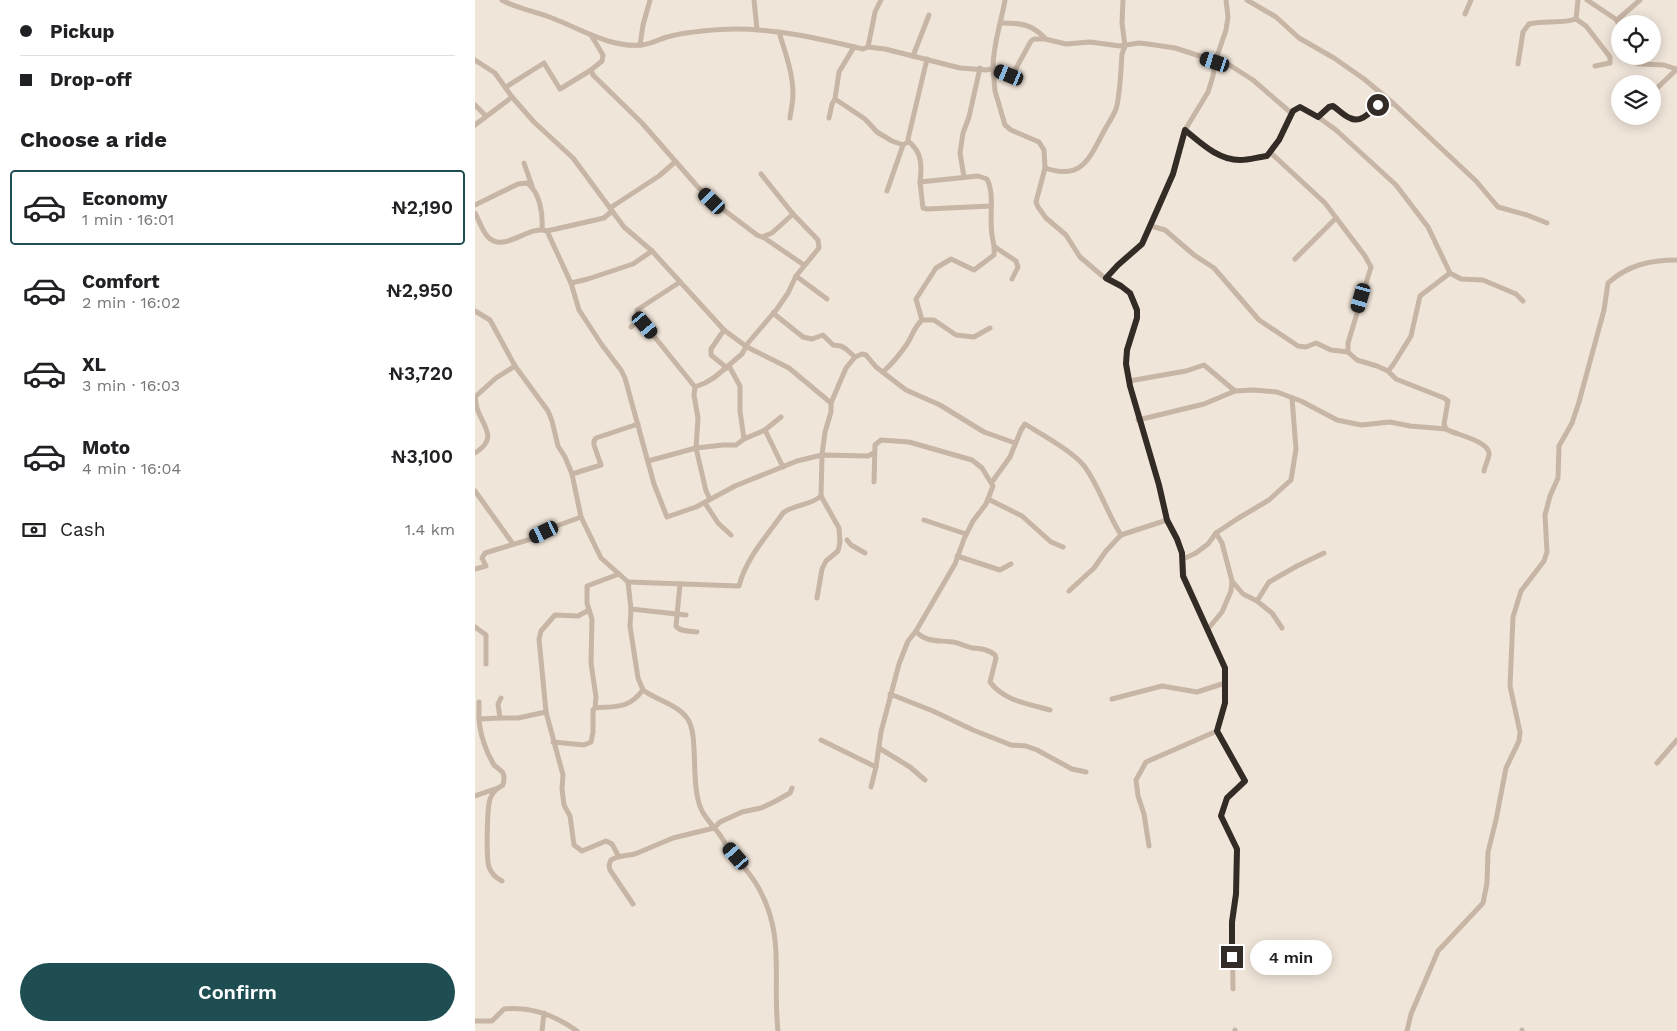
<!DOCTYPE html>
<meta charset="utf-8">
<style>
:root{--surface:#fff;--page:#f2f2f2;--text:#202124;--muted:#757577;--line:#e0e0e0;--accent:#1e4e52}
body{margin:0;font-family:"Work Sans",sans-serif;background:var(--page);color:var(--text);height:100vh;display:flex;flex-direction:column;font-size:19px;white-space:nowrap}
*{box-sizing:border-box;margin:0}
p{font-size:16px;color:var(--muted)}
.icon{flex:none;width:28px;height:28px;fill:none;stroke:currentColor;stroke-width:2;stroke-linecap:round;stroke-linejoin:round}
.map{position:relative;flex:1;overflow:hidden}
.side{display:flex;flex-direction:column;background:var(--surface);width:475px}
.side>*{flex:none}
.hud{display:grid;align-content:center;height:110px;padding:0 20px;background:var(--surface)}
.controls{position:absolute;left:1136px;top:15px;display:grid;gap:10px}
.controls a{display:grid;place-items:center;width:50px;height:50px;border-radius:50%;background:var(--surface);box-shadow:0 2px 12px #0003;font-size:25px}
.end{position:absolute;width:22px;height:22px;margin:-11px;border:6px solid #332b26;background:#fff;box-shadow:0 0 0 2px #fff}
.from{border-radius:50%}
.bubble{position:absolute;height:35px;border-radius:18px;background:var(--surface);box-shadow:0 2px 12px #0003;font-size:16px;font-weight:600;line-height:35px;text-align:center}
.car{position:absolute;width:15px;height:30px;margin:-15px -8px;border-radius:6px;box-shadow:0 0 4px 1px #0007;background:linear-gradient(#222 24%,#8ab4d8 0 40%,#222 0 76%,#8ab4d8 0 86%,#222 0)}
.hud b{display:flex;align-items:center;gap:18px;height:48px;font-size:19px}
.hud b+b{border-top:1px solid var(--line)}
.hud i{width:12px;height:12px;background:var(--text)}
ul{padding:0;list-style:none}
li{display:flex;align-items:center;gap:15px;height:75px;margin:0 10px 8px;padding:0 10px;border:2px solid transparent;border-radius:5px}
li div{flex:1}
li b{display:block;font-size:19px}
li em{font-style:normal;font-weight:600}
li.selected{border-color:var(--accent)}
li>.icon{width:45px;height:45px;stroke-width:1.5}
h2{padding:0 20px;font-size:22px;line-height:60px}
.pay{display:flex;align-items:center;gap:12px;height:55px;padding:0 20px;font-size:19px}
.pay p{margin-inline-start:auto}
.action{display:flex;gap:10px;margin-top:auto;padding:10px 20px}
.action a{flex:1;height:58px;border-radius:30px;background:var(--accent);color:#fff;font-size:20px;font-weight:600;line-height:58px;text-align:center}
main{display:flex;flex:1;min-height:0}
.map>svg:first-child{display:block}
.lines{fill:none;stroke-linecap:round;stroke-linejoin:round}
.minor{stroke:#c7b5a5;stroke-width:5}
.route{stroke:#332b26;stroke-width:6}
</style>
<main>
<section class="side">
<div class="hud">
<b><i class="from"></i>Pickup</b>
<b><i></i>Drop-off</b>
</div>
<h2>Choose a ride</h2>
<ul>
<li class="selected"><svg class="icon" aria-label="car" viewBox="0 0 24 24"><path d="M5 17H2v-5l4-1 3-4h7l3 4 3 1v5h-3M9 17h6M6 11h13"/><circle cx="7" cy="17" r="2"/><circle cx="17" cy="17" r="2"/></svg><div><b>Economy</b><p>1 min · 16:01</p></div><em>₦2,190</em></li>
<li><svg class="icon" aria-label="car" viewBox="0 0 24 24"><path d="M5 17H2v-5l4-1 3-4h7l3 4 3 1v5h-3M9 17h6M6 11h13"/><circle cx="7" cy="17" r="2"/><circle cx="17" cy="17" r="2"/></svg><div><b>Comfort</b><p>2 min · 16:02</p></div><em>₦2,950</em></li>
<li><svg class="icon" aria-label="car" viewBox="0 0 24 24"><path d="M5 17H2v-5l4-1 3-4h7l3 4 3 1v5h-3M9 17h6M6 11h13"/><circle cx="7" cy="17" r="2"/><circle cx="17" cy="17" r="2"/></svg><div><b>XL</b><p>3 min · 16:03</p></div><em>₦3,720</em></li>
<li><svg class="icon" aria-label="car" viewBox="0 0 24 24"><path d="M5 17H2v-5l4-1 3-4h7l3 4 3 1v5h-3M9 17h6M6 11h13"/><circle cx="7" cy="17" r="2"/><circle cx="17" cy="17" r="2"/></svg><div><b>Moto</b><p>4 min · 16:04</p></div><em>₦3,100</em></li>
</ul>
<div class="pay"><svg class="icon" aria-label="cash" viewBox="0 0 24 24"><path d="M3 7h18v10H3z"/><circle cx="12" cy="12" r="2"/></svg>Cash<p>1.4 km</p></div>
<div class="action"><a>Confirm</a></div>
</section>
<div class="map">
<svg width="1202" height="1031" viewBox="0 0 1202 1031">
<rect width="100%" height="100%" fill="#f0e5d9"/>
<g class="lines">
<!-- minor -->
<g class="minor">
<path d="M27,0C42,9 60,11 77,18C106,29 135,48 167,45C177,44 186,38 196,36C211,32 244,29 260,29C304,29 346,39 388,49L393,47"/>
<polyline points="279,0 282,29"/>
<polyline points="406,0 400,12 393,47 410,49 485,68 512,70 518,68 520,91 530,125 536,130 564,142 569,150 570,168 561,202 563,207 571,218 591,235 605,257 631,279 646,286 655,293 662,310 662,318 652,350 651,363 655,386 684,485 692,520 702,539 707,553 709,576 750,668 750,703 742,731 770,781 752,798 746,816 762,849 761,894 757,921 758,989"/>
<path d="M530,0C526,23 518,45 518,68L534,75L538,74L556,41L559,39H570L591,44L615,42L645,46L664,43L673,44L700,48L756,66L778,80L815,112L825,107L843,117L861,130L921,185L953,227L975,273L986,279L1008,280L1041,294L1048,301"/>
<polyline points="772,0 801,17 824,38 859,58 889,79 918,103"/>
<polyline points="1112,0 1142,20 1145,28"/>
<polyline points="990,14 996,0"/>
<polyline points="1101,19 1111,26 1135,57 1135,63 1120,66"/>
<polyline points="1142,20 1165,0"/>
<path d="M526,23C546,23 556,24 570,38"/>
<path d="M304,32C310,52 318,73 318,94C318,102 316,110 315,118"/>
<polyline points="116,35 128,55 127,61 116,70 118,75 167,123 222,186 237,201 282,235 287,237 297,233 318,214"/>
<polyline points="165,45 168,25 175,0"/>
<polyline points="438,56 454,15"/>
<polyline points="1156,56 1161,63 1165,64 1189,65 1201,69"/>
<polyline points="0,60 20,73 37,97 59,122 98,158 149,227 177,251 249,330 272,347 314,368 356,403"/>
<path d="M1043,64L1048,32L1054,24C1069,20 1086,24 1101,19L1103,0"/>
<polyline points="31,87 69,63 85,89 116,70"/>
<polyline points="1178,92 1202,69"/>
<polyline points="360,99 390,119 402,132 417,141 428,145"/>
<polyline points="0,105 11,116"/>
<path d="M843,117L854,107L858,106C864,109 869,115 875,118C891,127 897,99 919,104L1001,181L1023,207L1052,215L1072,223"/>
<polyline points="354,118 357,104 360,99 364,72 379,47"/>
<polyline points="0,125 37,97"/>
<path d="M710,130C726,143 743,160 765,160C774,160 783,157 792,156L804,140L817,111"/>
<path d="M795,152L850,203L890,256L896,267L873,343V352L882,360L902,366L913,371L921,379L969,398L973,401L969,424L971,429C981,435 1016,441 1014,455C1013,460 1010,466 1009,471"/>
<polyline points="49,163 57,186"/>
<path d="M570,168C606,180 613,161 628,133C632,125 638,117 641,109C645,96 646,69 647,54L650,46L647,23L648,0"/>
<polyline points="489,177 485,153 488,133 494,117 505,68"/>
<polyline points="445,182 448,208 452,209 516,206"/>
<polyline points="412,191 428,145 431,143"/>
<path d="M0,205L43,184L52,183C65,192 68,214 67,229"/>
<polyline points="135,208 184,176 200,162"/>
<path d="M0,213C4,220 7,231 13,237C29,254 54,224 72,231L129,218L137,211"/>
<polyline points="676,226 690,230 719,255 739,268 784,320 823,346 831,347 841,343 856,350 873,352"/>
<polyline points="72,231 96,283 104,310 127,345 146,370 150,378 179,484 192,517 221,507 260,486 322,461 347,455 393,456 399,453"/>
<polyline points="288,237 329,265"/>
<polyline points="520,247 541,261 543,267 537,279"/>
<polyline points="820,259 861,218"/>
<polyline points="321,276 352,299"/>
<polyline points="631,279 643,265 667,244 683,210 698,174 710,130 733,92 738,76 740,62 751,30 753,17 751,0"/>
<polyline points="96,283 113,279 158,264 177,251"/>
<path d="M0,311L15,320L40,366L73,411L77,421L83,446L90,457L97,474L106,517L126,558L153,582L156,609L155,626L163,678L168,690C181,700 202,704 212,718C225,735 214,785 227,811C232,820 239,827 245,835C248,839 250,844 253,848C263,861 275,872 283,887C311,936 297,978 303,1031"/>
<polyline points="298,313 328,337 337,339 348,335 358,345 366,346 371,349 380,357"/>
<path d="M447,320L441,299L461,268L476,259L499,270L519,255C520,247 518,242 517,235C514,217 520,195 512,179L503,176L445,182C447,166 447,152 434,142L433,139L452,59"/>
<polyline points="163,321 170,325 220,387 219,395 223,418 221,448 231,491 235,499"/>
<polyline points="163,321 162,310 205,282"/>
<polyline points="156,327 163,321"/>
<polyline points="249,330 236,349 236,355 252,368"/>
<polyline points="254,366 265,386 265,411 269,439"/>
<polyline points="913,371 918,365 936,336 945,296 975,273"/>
<path d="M408,372C417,364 425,354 432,344C437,336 440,326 447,320H459L481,335L499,337L515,328"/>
<polyline points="654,381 711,371 729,365 760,391 778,390 802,392 826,401 862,420 886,425 915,422 935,426 971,429"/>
<polyline points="220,387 230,383 240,377 267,354 273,343 302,309 313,293 321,276 344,248 343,240 318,214 286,174"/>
<polyline points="663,420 729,404 760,391"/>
<polyline points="290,430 308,467"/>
<path d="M0,453C24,438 8,427 2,408C1,405 1,400 0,397L21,378L40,366"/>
<polyline points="173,461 221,448 248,445 261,445 269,439 290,430 306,417"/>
<polyline points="97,474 126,465 119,445 119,441 121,438 163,424"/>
<path d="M517,482L535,457L546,430L550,424C566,434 599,452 610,467C625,488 632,513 646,535"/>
<polyline points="0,491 38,544"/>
<polyline points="513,499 547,516 576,542 588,547"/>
<polyline points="230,503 243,523 256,535"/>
<polyline points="449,520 491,534"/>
<polyline points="372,540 376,545 390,553"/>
<polyline points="482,556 525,570 536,564"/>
<polyline points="708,559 721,553 733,544 741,533 762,519 794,500 816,480 821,449 817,398"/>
<polyline points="0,569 11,566 7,558 10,553 56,539 76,528 106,517"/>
<polyline points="757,581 768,594 782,601 797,613 807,628"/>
<path d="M153,582L264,586C271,558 292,536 308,513C319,504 335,506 346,496"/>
<path d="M205,584L201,626C205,632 215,631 222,632"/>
<polyline points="594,591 619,568 631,551 646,535 692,520"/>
<polyline points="342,598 347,569 351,561 363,551 365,542 364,528 346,496 347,455 350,432 356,412 356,403 371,368 380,357 387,354 391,355 401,367 431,390 465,405 509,432 540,443"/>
<polyline points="782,601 794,582 822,566 849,553"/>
<polyline points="156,609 211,615"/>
<polyline points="114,610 103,616 80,615 66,631 64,639 71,712 88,775 87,789 89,805 95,816 99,845 107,851 131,841 137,844 144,857"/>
<polyline points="0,627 11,635 11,664"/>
<polyline points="732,630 747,612 756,591 757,581 747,543 741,533"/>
<path d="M441,631C450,643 465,640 478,642C485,643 491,647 498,648C506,649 513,649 520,655L521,658L515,682C529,701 554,704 575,710"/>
<polyline points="415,694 458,711 498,730 536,745 551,746 562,750 597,769 611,772"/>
<path d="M26,698L23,704L25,718L4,719C5,734 11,752 19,765C22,768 26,770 28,773C30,777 29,781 28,785C22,788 17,793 15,799C12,808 11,859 14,867C16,873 21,878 27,881"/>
<polyline points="637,699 687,686 722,692 750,683"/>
<polyline points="120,708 121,697 116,663 117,619 112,603 112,586 144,574"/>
<polyline points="25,718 43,718 71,712"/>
<polyline points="4,719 4,702"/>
<polyline points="346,740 401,767"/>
<path d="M78,742L109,745L116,742L118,732V710L120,708C143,706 153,709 168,690"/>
<polyline points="404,748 435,767 450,780"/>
<polyline points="1182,763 1202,740"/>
<polyline points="396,787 401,767 406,732 424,664 433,641 441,631 480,564 489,539 498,521 511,504 518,486 507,468 497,460 434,442 406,440 400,445 399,482"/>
<polyline points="0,796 20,789"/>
<polyline points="674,846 669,814 663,796 661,780 671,762 742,731"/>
<polyline points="158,904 135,870 134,865 136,860 142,857 160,854 198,838 239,828 245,822 267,812 286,808 299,802 315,793 317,788"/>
<path d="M0,1021H17L29,1009C56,1006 81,1016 102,1031"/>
<polyline points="760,1030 760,1031"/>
<polyline points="67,1031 69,1013"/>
<path d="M932,1031L936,1014L963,951L1008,903L1012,883L1013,852L1021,820L1031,768L1044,741L1045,732L1035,686L1038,617L1046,591L1069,561L1072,552L1070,515L1075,496L1083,478L1084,446L1097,423L1104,402L1129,310L1133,283C1153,265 1175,260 1202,260"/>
<polyline points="1047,1031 1047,1030"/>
</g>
</g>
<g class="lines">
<!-- route -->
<path class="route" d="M757,957V922L761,894L762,849L746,816L752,798L770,781L742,731L750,703V668L708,576L707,553L702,539L692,520L684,485L655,386L651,364L652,350L662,318V310L655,293L646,286L631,278L643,265L667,244L698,174L710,130C726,143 743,160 765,160C774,160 783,157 792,156L804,140L818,111L825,107L843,117L854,107L858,106C864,110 869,116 875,118C886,124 896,111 903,105"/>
</g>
</svg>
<div class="controls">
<a><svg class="icon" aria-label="locate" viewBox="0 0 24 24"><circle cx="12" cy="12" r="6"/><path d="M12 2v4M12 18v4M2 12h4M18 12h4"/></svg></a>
<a><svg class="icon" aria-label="layers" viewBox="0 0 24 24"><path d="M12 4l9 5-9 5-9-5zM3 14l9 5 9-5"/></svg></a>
</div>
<i class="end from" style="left:903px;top:105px"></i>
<i class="end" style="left:757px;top:957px"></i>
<div class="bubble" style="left:775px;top:940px;width:82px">4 min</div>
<i class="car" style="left:740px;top:62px;rotate:288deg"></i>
<i class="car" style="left:534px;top:75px;rotate:292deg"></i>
<i class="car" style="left:237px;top:201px;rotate:314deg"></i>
<i class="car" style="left:886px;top:298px;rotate:196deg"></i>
<i class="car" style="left:170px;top:325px;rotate:140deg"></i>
<i class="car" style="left:69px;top:532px;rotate:244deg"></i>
<i class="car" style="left:261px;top:856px;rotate:319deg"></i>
</div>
</main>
